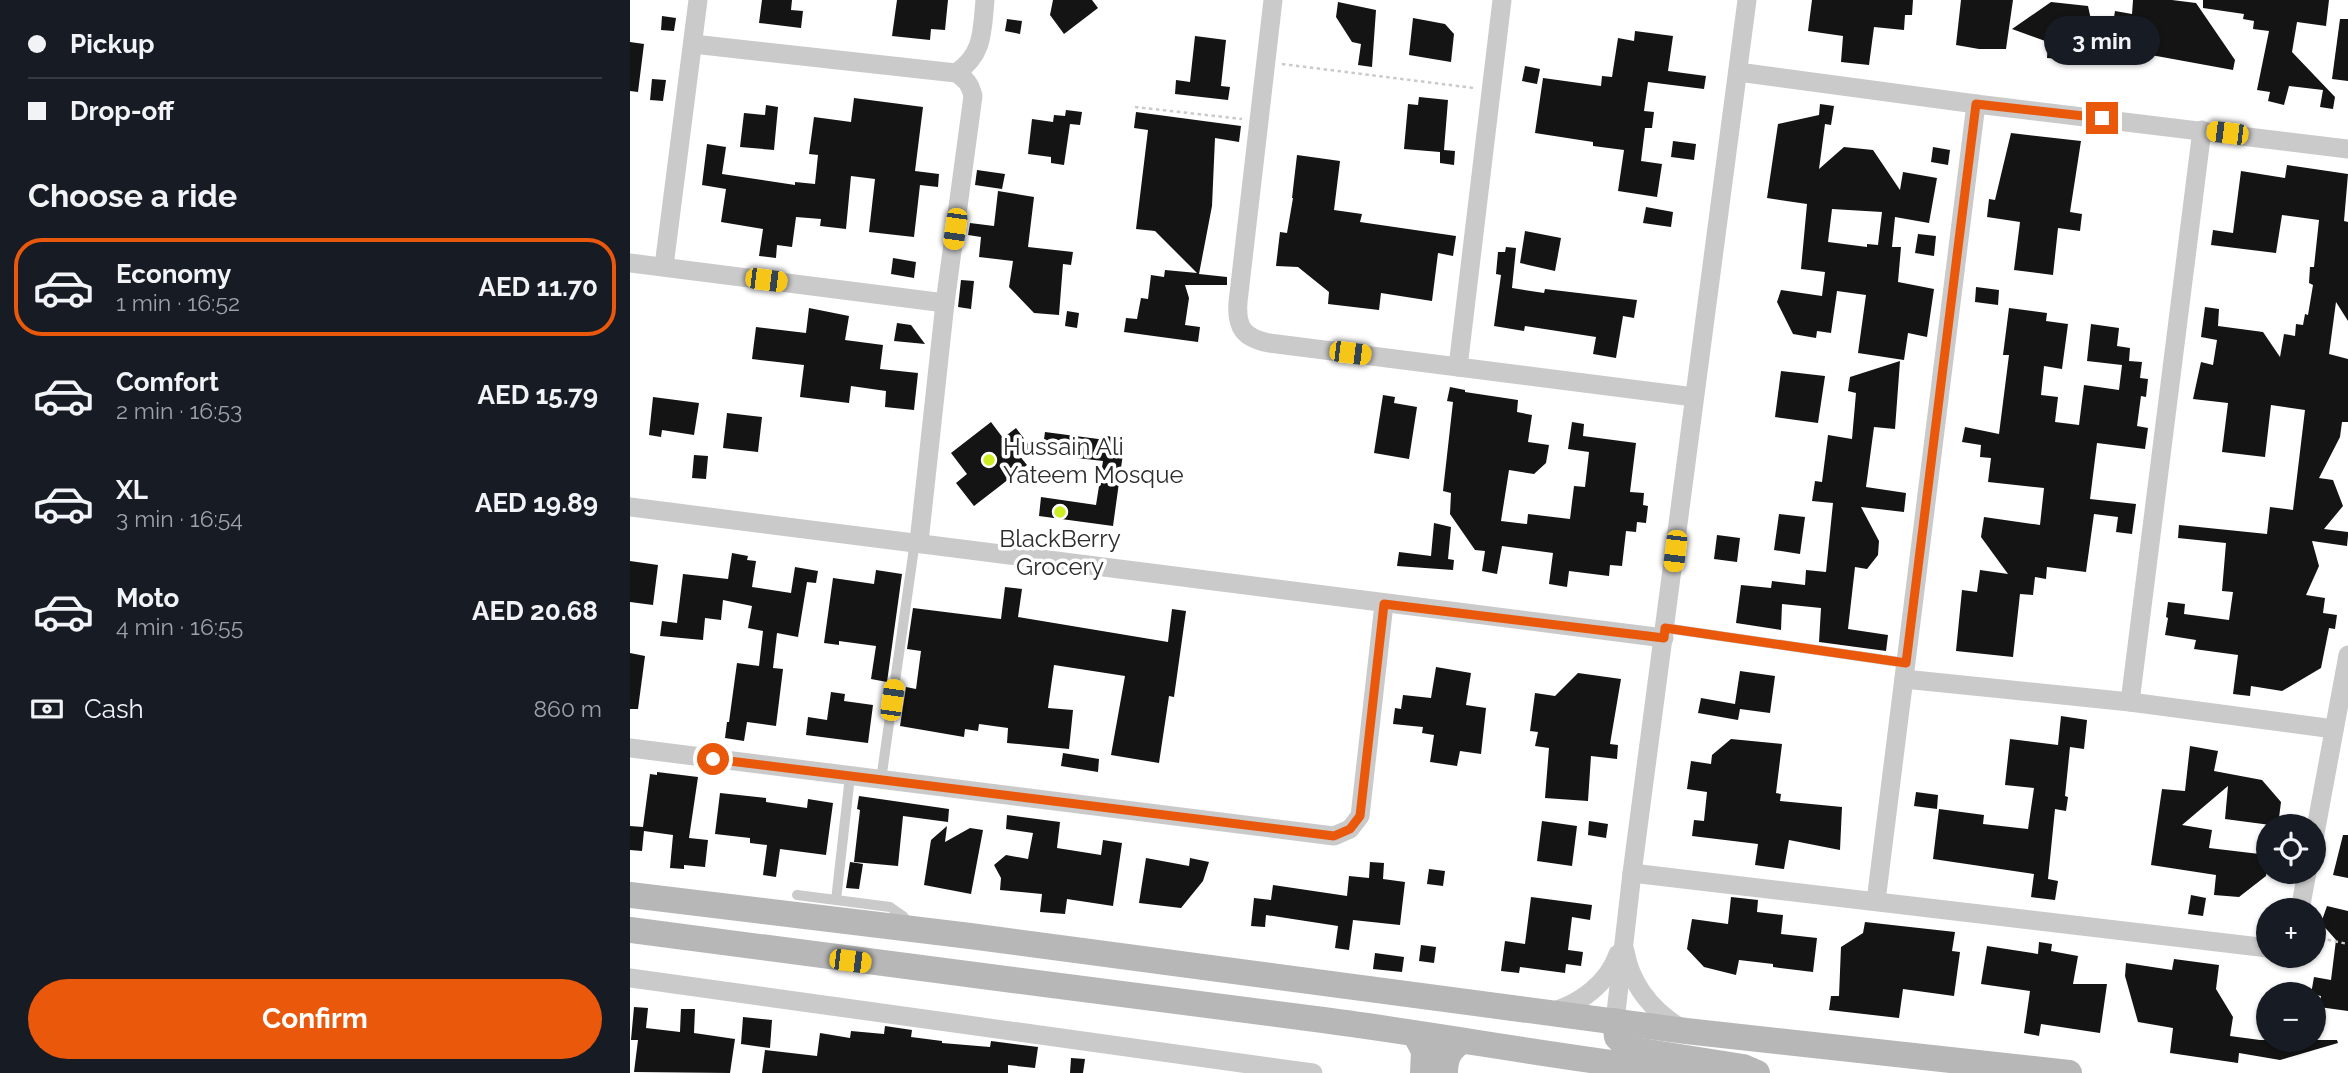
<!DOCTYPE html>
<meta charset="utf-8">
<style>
:root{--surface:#171b24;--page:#20242c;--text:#f1f3f6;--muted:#9ea1a6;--line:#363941;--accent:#ea580c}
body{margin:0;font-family:Raleway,sans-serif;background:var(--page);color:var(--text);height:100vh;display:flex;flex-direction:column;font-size:26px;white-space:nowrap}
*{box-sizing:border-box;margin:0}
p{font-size:23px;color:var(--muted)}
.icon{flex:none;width:38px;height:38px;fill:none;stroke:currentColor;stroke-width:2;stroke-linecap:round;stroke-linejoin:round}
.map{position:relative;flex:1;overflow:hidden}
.side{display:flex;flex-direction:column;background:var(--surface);width:630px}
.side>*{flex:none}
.banner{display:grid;align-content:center;height:154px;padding:0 28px;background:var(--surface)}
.tools{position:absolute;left:1626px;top:814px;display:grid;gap:14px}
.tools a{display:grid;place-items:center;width:70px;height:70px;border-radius:50%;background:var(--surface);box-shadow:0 2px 5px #0004;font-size:35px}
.end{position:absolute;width:32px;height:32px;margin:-16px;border:9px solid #ea580c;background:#fff;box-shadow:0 0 0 4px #fff}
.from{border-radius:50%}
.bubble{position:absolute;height:49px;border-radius:24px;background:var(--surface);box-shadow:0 2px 5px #0004;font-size:23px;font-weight:700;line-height:49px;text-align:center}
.car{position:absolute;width:21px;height:42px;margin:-21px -10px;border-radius:9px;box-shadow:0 0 5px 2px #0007;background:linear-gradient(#f5c518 24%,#345 0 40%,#f5c518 0 76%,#345 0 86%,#f5c518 0)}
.banner b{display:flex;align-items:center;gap:24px;height:66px;font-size:26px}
.banner b+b{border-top:2px solid var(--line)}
.banner i{width:18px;height:18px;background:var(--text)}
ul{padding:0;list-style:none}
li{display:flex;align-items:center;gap:21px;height:98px;margin:0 14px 10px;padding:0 14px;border:4px solid transparent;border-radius:28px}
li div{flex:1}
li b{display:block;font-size:26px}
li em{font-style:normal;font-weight:700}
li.selected{border-color:var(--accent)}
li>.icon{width:63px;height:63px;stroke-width:1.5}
h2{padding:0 28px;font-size:32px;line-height:84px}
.pay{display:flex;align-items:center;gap:18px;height:77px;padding:0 28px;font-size:26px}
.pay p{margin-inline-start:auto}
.cta{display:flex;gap:14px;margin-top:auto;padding:14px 28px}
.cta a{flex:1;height:80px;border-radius:42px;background:var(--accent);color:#fff;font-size:28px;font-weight:700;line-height:80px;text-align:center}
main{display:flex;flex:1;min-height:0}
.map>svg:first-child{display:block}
.building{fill:#141414;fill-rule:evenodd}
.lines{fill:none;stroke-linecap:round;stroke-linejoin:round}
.path{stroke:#cacaca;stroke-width:2.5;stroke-dasharray:3.5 3.5;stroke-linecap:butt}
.service{stroke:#cacaca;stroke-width:10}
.minor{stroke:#cacaca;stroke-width:19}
.secondary{stroke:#b7b7b7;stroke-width:26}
.route{stroke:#ea580c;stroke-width:9}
.poi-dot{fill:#ceed26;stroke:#fff;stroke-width:2.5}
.labels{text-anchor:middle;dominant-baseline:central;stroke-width:7;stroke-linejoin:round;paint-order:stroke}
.poi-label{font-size:24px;fill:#2d2d2d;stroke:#fff;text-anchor:start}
</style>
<main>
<section class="side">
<div class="banner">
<b><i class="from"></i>Pickup</b>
<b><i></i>Drop-off</b>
</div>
<h2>Choose a ride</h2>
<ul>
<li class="selected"><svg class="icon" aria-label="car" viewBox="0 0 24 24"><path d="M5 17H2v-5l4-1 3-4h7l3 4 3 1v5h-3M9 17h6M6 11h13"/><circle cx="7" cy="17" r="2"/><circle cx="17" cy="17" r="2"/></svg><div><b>Economy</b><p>1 min · 16:52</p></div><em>AED 11.70</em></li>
<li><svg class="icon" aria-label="car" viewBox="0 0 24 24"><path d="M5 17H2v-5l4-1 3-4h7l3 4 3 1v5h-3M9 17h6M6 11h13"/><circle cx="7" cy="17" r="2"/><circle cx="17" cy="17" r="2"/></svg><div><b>Comfort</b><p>2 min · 16:53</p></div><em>AED 15.79</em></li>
<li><svg class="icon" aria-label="car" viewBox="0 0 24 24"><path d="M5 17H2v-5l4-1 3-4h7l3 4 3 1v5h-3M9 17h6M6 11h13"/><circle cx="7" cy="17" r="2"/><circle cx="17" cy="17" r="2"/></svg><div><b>XL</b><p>3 min · 16:54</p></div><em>AED 19.89</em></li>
<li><svg class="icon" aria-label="car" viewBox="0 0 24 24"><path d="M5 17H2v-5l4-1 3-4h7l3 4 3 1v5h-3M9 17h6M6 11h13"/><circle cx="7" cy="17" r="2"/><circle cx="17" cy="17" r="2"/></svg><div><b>Moto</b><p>4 min · 16:55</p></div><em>AED 20.68</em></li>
</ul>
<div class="pay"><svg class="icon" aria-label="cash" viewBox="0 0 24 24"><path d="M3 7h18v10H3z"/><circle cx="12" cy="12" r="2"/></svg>Cash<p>860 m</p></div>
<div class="cta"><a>Confirm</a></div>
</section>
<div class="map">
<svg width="1718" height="1073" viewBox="0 0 1718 1073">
<rect width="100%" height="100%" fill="#fff"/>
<!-- building -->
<g class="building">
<polygon points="132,0 162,0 161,10 173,11 171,28 129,23"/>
<polygon points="267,0 318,0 315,30 301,29 300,40 262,36"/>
<polygon points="423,0 462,0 468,8 434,34 420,15"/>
<polygon points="1182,0 1283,0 1282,15 1275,15 1274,30 1244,27 1239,65 1211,62 1213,36 1178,31"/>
<polygon points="1331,0 1383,0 1376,49 1349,49 1326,45"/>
<polygon points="1503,0 1542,0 1566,3 1605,60 1603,70 1510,53 1513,40 1481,35 1485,11 1502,14"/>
<polygon points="1573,0 1699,0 1696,26 1667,22 1662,52 1705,97 1703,109 1690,107 1693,90 1659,86 1654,105 1638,101 1640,92 1627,90 1639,31 1623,29 1624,21 1613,19 1614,14 1573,8"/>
<polygon points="708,2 746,10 742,67 728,65 731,44 722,42 706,17"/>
<polygon points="1421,2 1458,6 1465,38 1434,47 1431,59 1417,58 1418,42 1382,29"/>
<polygon points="32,16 46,18 44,31 31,30"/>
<polygon points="783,18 815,24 824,34 821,62 779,55"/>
<polygon points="377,19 392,21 390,34 375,31"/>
<polygon points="1710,19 1718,19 1718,81 1702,79"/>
<polygon points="1005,31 1043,36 1038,71 1076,76 1074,89 1018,82 1014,111 1024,112 1022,128 1015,128 1011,161 1032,164 1027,197 988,191 994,150 963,146 963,142 905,133 913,78 971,86 972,76 982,77 988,38 1004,41"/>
<polygon points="565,36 596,40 591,86 600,87 598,100 545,94 546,80 560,82"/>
<polygon points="0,42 14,44 8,92 0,91"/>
<polygon points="895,66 910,69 907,84 892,81"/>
<polygon points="22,79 36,80 33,101 20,100"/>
<polygon points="789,97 818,100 814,150 825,151 824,165 810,163 810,152 774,149 778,104 788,105"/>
<polygon points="224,98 293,107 285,171 309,174 308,187 290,185 284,237 239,232 245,179 221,176 216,229 190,226 191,219 166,217 162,247 147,245 146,258 129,256 133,229 91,222 96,189 72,185 77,144 96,147 92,174 165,185 165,182 185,184 188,155 179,154 184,117 221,122"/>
<path d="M1190,104L1204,106L1201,125L1195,124L1189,169L1214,147L1243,150L1270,190L1273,172L1307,178L1299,223L1265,217L1262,247H1271L1268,282L1304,289L1297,337L1278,333L1274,360L1228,353L1236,295L1207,291L1201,333L1187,331L1186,338L1163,334L1147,302L1151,290L1192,296L1195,272L1171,269L1177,204L1137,198L1148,124L1189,115ZM1202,209L1252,212L1248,245L1237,244V247L1198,242Z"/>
<polygon points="136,105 148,107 144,150 110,147 114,113 135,115"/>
<polygon points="436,110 452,112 450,125 440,124 434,165 421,163 421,157 398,154 402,119 423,122 424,115 435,116"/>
<polygon points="506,112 611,126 609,142 585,138 582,206 569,274 597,277 597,285 555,285 559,298 555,325 570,327 568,342 494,332 496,318 507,319 511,298 518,299 521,275 534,277 535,270 567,273 525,231 506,229 518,130 504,128"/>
<polygon points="1381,133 1451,141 1440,212 1452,214 1450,231 1428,228 1423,275 1384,270 1390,222 1357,217 1359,199 1365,200"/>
<polygon points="1043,141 1066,144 1064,160 1041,157"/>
<polygon points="1303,147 1320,150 1318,165 1301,162"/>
<polygon points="667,155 710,161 704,210 732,214 730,222 826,236 823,256 808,253 802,301 751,293 749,310 698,304 699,292 668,267 646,266 650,232 657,233 663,198 662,198"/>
<polygon points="1657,165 1718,174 1714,221 1718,222 1718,321 1706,302 1699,354 1718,359 1718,422 1712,422 1710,437 1689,478 1703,480 1713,506 1694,529 1718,532 1718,536 1717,546 1682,541 1689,566 1676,595 1695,598 1693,613 1707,615 1705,629 1699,628 1691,668 1652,691 1621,686 1620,696 1603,694 1608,655 1564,649 1566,640 1535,635 1538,618 1536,617 1538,602 1555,604 1554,614 1599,620 1603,592 1592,591 1596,543 1548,538 1549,525 1637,534 1640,507 1663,510 1675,410 1641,405 1635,457 1592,452 1598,403 1563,399 1571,362 1583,365 1587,340 1571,337 1575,307 1589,309 1588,326 1633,332 1650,357 1654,334 1665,336 1666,324 1673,325 1675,314 1678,315 1683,285 1679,283 1680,267 1684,267 1689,220 1652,215 1646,253 1581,245 1583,230 1603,233 1611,171 1655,178"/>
<polygon points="347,170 375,174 372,189 345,185"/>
<polygon points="368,191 404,197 398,247 443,252 441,265 433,264 429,315 404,313 379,287 383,261 349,257 351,237 338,235 340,223 364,226"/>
<polygon points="1016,207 1043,212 1041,227 1013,223"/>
<polygon points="895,231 931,238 925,271 890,263"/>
<polygon points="1288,234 1306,236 1304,256 1285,253"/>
<polygon points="876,247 886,248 882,288 914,293 915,289 1007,300 1004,318 993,316 986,358 963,354 966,337 895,326 894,331 864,326 871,275 866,274 868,252 875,252"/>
<polygon points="263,258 286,262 284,278 261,274"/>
<polygon points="331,280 344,281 341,309 328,307"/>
<polygon points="1346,287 1369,290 1368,305 1345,302"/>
<polygon points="179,308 219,316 215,340 253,345 250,369 288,373 284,410 255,407 256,391 221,386 219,403 170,397 174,365 122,359 126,327 176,333"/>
<polygon points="1379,308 1417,313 1416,321 1438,324 1432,369 1414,366 1411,395 1428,397 1425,422 1449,425 1454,385 1489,390 1492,365 1457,361 1461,324 1489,328 1487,346 1500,348 1499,361 1512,362 1510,378 1518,379 1516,397 1511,396 1507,426 1518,428 1515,449 1467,443 1460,499 1506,504 1502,534 1486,532 1488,517 1464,514 1456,572 1417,567 1416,579 1405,577 1403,595 1390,594 1383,657 1326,651 1332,590 1347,592 1350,570 1378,574 1351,537 1354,517 1410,525 1414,488 1358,482 1361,458 1350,457 1351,445 1332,442 1335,427 1369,434 1379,355 1373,355"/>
<polygon points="437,311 449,313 447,328 435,326"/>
<polygon points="267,323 281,325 295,344 264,341"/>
<polygon points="1270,361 1265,429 1244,427 1236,487 1276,493 1274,512 1231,507 1249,541 1248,555 1237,569 1225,567 1218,629 1258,635 1256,651 1189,642 1191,608 1152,604 1151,630 1106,623 1111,585 1141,588 1142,581 1175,585 1176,570 1196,572 1203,503 1182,501 1185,481 1192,482 1198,435 1222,439 1226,393 1218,391 1220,377"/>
<polygon points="1151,371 1195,376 1188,423 1145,417"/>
<polygon points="820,387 835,390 835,392 888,400 887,412 902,415 898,442 919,445 916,463 904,474 879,470 871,521 897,524 898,514 940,519 944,486 955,487 959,452 938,449 942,422 954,424 953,436 1006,443 1000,492 1014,493 1013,505 1018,506 1016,523 1007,522 1006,532 996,531 992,566 980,565 979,576 939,571 937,587 919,584 923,553 872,546 867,574 852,571 855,551 845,550 820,514 821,493 813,491 823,402 817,401"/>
<polygon points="753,395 765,397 764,403 787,407 779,459 744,453"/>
<polygon points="23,397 69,403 64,435 32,430 31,437 19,435"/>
<polygon points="97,413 132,417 128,452 93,448"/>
<polygon points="361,422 373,438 386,428 405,453 385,450 397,465 344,506 326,483 337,474 321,453"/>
<polygon points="415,432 476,440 477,436 495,439 483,526 409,516 411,497 466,505 473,461 412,454"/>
<polygon points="64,455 78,456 76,479 62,478"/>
<polygon points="1149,514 1175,517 1170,554 1144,550"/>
<polygon points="804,523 821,527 818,559 824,560 823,570 767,566 769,552 801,556"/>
<polygon points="1087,535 1110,538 1107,562 1084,559"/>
<polygon points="102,553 118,556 117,560 126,561 122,587 161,593 165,567 188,571 186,583 177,582 168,637 147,633 143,668 153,669 146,726 117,722 114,741 95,738 97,722 99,722 107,663 129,666 133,631 118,628 122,606 93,600 91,620 75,618 73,640 30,636 32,621 47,623 53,574 98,579"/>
<polygon points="0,561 28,565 23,605 0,602"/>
<polygon points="246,570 272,574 257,682 241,679 246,646 209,641 209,645 194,643 203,578 244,584"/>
<polygon points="375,587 392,589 388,617 538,642 542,609 556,611 544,697 539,696 529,763 481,755 495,676 424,665 418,708 443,710 439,749 377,743 378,728 349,724 348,731 335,729 334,737 270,726 276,687 286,689 291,651 277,649 283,608 371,619"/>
<polygon points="0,653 15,656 8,709 0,709"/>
<polygon points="806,667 841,673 836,705 856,708 851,754 830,751 827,766 800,762 804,735 792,733 793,727 763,724 765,708 771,709 773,695 801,698"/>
<polygon points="1110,671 1145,676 1140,713 1110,709 1108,720 1068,713 1071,698 1105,704"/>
<polygon points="948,673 991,679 980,744 988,745 987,759 961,756 958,801 915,798 919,748 905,746 908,732 900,731 905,693 925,696"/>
<polygon points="201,692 215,694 214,701 243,705 238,743 176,735 178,717 197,720"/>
<polygon points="1431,716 1457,720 1454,749 1440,747 1435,796 1438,797 1436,811 1425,809 1418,879 1428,881 1425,900 1401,897 1404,874 1303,859 1309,809 1354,815 1353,824 1398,829 1404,788 1375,785 1380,739 1428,745"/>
<polygon points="1101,739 1152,744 1146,793 1151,794 1150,801 1212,807 1210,850 1159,840 1154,869 1125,865 1128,844 1062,836 1064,820 1074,821 1077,792 1057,789 1061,761 1081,764 1082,755"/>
<polygon points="1560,746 1588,751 1584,771 1632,780 1651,802 1648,826 1595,819 1598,786 1552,825 1582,830 1579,848 1638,855 1636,876 1609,897 1584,895 1586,875 1521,865 1532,789 1555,791"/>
<polygon points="433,753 469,759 468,772 431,766"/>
<polygon points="27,772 68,777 59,838 78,840 75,867 54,865 54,869 40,868 43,835 14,831 12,851 0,850 0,826 13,827 20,774 27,775"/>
<polygon points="1286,792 1308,795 1307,809 1284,806"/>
<polygon points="90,793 136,798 136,802 177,808 178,799 203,803 196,855 150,849 146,877 133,875 137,845 120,843 120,838 85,834"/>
<polygon points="229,796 319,809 318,822 273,816 268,866 224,862 230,810 227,809"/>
<polygon points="377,815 430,822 427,848 471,855 473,840 492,843 483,906 437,899 435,914 410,912 412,894 370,890 371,878 364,865 376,855 398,859 403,833 376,829"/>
<polygon points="912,821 947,826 942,866 907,861"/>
<polygon points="959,821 978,824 976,838 958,835"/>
<polygon points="317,826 315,842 340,828 353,830 341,894 294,885 301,840"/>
<polygon points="1713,835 1718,835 1718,878 1703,875"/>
<polygon points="516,858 559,866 560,858 579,862 573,881 551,908 509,903"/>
<polygon points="220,862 233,864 229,889 216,888"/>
<polygon points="740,862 754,863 753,879 775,882 770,925 723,920 719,950 705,948 708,926 636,915 635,927 621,926 624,898 641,900 643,885 717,896 719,876 739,878"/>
<polygon points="799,869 815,871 813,886 797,884"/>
<polygon points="1561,895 1576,898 1573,916 1558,914"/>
<polygon points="901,897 962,905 960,920 942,917 938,950 953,952 951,966 936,964 935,973 890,967 889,973 871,971 875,941 895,944"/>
<polygon points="1101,897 1128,900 1127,912 1153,915 1151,934 1187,938 1183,972 1143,967 1143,964 1109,960 1106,975 1074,967 1057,949 1062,919 1098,924"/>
<polygon points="1697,906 1718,911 1718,1011 1689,1007 1691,996 1681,994 1684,977 1701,980 1706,940 1691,923"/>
<polygon points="1235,922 1325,932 1322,951 1330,952 1324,996 1273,989 1269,1018 1199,1010 1201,996 1209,996 1211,947 1233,933"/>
<polygon points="1409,942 1422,944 1421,951 1448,956 1443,984 1477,984 1470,1033 1411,1024 1409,1036 1394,1033 1400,991 1351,984 1357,946 1408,954"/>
<polygon points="791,945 806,947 804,963 789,961"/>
<polygon points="745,953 774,957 772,972 743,969"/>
<polygon points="1544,959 1589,965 1586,989 1603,1017 1600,1036 1630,1040 1707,1040 1708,1043 1650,1060 1609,1053 1608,1063 1540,1053 1543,1028 1508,1022 1495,976 1496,963 1542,970"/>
<polygon points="4,1007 18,1008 16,1028 50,1032 51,1009 65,1009 64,1033 105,1039 100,1073 4,1072 8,1040 1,1040"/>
<polygon points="113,1017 142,1020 140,1048 111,1044"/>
<polygon points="255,1026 282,1030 281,1037 312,1041 312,1043 360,1047 361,1041 408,1047 405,1068 378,1065 378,1073 132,1073 135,1050 187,1056 190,1033 220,1038 221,1031 254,1034"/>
<polygon points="441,1058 455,1059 453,1073 440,1073"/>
</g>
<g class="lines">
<!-- path -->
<g class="path">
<polyline points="652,64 844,88"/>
<polyline points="505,107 612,119"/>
<polyline points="1684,937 1718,944"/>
</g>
<!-- service -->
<g class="service">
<polyline points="1035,628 1276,663"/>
<polyline points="251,780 285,541"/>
<polyline points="167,895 260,907 273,916 280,925"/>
<polyline points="206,900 220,776"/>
</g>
<!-- minor -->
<g class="minor">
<path d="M643,0L608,302C606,328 614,338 639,343L1064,397"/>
<path d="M63,44L326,73C336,79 340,84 343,96L315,303L289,542"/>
<polyline points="1108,72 1346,104 1718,149"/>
<path d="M326,73C354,54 352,31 355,0"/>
<polyline points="0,263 315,303"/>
<polyline points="34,266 68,0"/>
<polyline points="828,367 872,0"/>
<polyline points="0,507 1034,638"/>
<polyline points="1274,679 1500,702 1704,729"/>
<polyline points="1500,702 1572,130"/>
<polyline points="0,748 704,836 720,829 730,816 754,604"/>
<polyline points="1684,839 1718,655"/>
<polyline points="1002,873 1638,948"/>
<polyline points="1246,901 1346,104"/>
<polyline points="1670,910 1677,872"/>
<path d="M995,951C1001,986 1023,1011 1052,1029"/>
<polyline points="0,978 683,1073"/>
<path d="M921,1012C950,1004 978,983 988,954"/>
<polyline points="985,1021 1002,873 1117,0"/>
</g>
<!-- secondary -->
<g class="secondary">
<polyline points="0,895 340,936 1056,1031 1439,1073"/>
<path d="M0,930C231,962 462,989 693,1020C815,1036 936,1059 1059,1073"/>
<polyline points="985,1021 987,1037 999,1049 1113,1067 1127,1073"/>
<polyline points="785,1034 794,1051 793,1073"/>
<path d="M815,1073C815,1059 819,1049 831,1042"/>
</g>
</g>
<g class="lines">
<!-- route -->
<polyline class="route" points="83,759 704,836 720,829 730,816 754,604 1034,638 1035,628 1276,663 1346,104 1472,118"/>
</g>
<!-- markers -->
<g class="poi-dot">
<circle cx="359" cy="460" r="7"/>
<circle cx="430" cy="512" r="7"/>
</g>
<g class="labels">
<!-- poi labels -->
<g class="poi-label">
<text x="373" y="446">Hussain Ali<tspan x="373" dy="28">Yateem Mosque</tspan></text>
<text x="430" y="538" text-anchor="middle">BlackBerry<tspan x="430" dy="28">Grocery</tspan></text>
</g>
</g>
</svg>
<div class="tools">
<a><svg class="icon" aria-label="locate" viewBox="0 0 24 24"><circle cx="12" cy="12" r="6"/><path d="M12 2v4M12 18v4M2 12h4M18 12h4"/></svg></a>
<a>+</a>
<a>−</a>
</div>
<i class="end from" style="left:83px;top:759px"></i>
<i class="end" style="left:1472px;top:118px"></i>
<div class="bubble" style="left:1414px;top:16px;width:116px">3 min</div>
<i class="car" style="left:1597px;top:133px;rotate:277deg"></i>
<i class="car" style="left:325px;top:229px;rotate:188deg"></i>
<i class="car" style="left:136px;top:280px;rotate:97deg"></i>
<i class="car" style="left:720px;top:353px;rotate:97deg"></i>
<i class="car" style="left:1045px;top:551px;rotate:187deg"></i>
<i class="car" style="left:262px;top:700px;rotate:8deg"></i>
<i class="car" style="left:220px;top:961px;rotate:97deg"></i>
</div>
</main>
